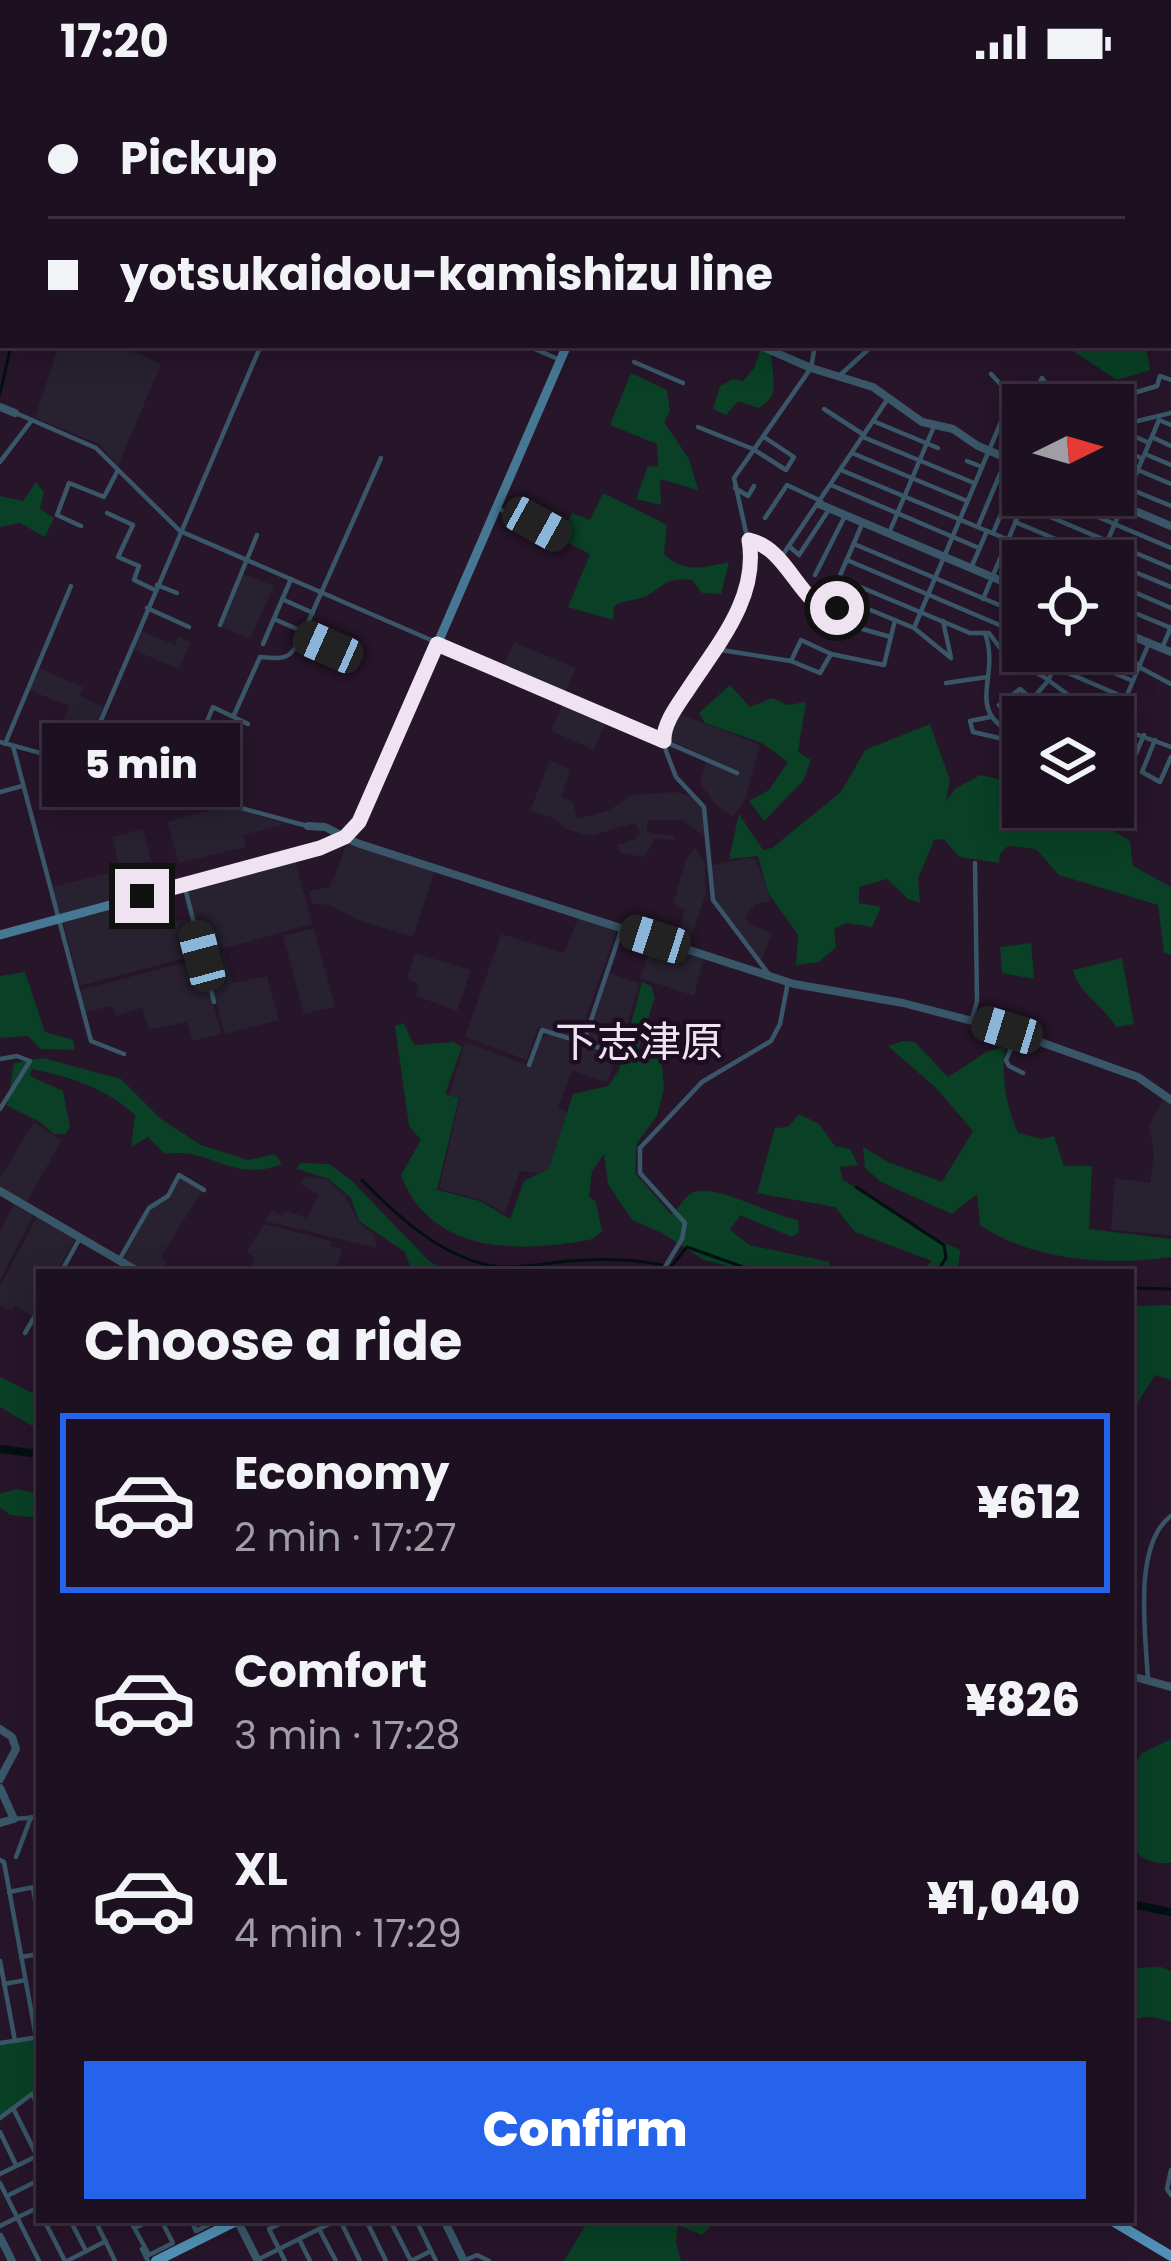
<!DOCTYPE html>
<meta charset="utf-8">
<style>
:root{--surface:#1d1020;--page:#251929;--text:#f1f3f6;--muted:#a09da5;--line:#3b303e;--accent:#2563eb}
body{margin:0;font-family:Poppins,"Noto Sans JP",sans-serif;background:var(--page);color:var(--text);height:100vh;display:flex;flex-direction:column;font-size:45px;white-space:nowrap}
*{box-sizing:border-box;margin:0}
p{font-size:39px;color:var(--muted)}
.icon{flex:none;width:66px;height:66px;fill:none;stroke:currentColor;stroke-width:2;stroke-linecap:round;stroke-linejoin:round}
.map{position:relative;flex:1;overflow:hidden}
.panel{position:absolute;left:36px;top:1185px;width:1098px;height:954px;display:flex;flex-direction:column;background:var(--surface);border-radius:0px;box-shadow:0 6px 30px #0003,0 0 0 3px var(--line)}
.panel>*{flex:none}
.hud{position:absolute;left:0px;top:0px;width:1173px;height:264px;box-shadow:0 6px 30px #0003,0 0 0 3px var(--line);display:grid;align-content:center;height:264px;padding:0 48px;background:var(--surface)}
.needle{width:78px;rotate:85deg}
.fabs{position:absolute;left:1002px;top:300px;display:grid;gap:24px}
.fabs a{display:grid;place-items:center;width:132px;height:132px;border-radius:0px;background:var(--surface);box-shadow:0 6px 30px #0003,0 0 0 3px var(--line);font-size:60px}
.end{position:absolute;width:54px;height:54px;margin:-27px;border:15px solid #f0e3f1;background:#111;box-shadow:0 0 0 6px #111}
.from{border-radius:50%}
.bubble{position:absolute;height:84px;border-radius:0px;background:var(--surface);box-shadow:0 6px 30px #0003,0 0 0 3px var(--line);font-size:39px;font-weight:800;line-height:84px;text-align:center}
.car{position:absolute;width:36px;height:72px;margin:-36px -18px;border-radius:15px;box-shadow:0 0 9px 3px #0007;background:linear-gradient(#222 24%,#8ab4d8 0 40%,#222 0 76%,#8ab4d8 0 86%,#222 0)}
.hud b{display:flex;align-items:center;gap:42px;height:114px;font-size:45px}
.hud b+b{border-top:3px solid var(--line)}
.hud i{width:30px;height:30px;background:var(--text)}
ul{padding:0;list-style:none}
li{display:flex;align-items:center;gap:36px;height:180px;margin:0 24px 18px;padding:0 24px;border:6px solid transparent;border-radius:0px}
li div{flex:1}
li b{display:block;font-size:45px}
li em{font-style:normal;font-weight:800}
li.current{border-color:var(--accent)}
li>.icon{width:108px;height:108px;stroke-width:1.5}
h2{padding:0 48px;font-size:54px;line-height:144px}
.cta{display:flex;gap:24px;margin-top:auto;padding:24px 48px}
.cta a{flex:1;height:138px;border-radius:0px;background:var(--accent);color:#fff;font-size:48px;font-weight:800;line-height:138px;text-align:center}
.status{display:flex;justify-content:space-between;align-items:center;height:84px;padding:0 60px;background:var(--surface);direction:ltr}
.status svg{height:33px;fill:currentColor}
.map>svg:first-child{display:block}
.industrial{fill:#282130}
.green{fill:#094026}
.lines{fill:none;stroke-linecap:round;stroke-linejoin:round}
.stream{stroke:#031011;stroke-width:3}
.river{stroke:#031011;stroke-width:8}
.pedestrian{stroke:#395768;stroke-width:4.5}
.minor{stroke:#395768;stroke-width:4.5}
.tertiary{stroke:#395768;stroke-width:8}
.secondary{stroke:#467793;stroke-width:9}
.primary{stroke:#4f90b4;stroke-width:10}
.route{stroke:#f0e3f1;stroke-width:15}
.labels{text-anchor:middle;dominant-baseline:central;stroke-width:9;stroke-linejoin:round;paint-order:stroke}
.quarter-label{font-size:42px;fill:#f0e3f1;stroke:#1e0c20}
</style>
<div class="status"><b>17:20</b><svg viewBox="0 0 49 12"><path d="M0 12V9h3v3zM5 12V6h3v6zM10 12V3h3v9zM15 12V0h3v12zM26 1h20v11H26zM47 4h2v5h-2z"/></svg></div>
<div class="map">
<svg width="1171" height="2177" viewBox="0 0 1171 2177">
<rect width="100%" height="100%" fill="#27152a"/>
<!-- industrial -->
<g class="industrial">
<polygon points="59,261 118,261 161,280 118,382 99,360 35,334"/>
<polygon points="247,491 274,502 250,555 220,542 242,492"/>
<polygon points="139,546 175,561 179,552 191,559 179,585 131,565"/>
<polygon points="514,558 576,584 563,611 502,583"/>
<polygon points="39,584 83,603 80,612 104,623 92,651 61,642 69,622 29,606"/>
<polygon points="564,616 607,634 594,666 551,647"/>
<polygon points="675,628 760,661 745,716 733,733 715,720 700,699 707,673 667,655"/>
<polygon points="550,676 570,685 562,713 573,719 577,735 608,727 632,711 676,708 696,714 705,731 705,754 683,736 649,736 646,745 649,749 675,752 673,757 655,754 645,773 620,769 617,761 635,755 640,748 635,739 590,752 566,745 553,734 530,727"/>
<polygon points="225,722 286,740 243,751 246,763 179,779 167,738"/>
<polygon points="143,745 151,776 120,785 112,753"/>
<polygon points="348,758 435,786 413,853 358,836 329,821 312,820 309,807 330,803"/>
<polygon points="695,763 705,779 706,809 688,862 676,857 685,826 673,819 687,773"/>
<polygon points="748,774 756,776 771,817 755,820 745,833 751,841 772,849 761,878 715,817 710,782"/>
<polygon points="295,775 312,840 203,870 186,804"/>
<polygon points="108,789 113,816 60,830 52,803"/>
<polygon points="144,815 152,843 190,834 199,864 196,871 80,902 63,838"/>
<polygon points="579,832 617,846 580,950 573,953 538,943 527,976 465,953 501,850 564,869"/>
<polygon points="314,844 335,923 304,930 283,852"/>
<polygon points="652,857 704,873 694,912 640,894"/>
<polygon points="224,868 233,899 267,892 279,936 225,950 204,873"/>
<polygon points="415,869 471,886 457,927 416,912 419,900 407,895"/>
<polygon points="195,876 207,897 221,950 193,957 187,938 149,946 142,924 116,932 113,922 85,928 80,906"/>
<polygon points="609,889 639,899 620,968 586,958"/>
<polygon points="549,950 616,972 607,999 572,986 558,1024 567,1028 564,1061 549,1091 520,1087 505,1130 481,1116 439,1105 460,1014 449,1011 465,958 530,982 541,953"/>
<polygon points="1164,1014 1171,1021 1171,1151 1111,1146 1115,1094 1150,1099 1154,1070 1149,1042"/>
<polygon points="34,1038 62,1056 26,1119 0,1105 0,1094"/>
<polygon points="306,1092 328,1096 345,1112 358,1138 374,1151 377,1164 265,1137 272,1126 281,1132 287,1127 307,1134 319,1111 301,1100"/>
<polygon points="180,1093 203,1106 161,1172 168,1177 162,1188 144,1188 121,1175 150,1125 169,1113"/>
<polygon points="14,1120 33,1132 0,1196 0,1147"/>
<polygon points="37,1133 75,1156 56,1188 39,1188 39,1219 32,1232 15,1222 11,1227 0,1221 0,1203"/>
<polygon points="264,1140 331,1157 330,1162 342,1165 336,1188 246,1188 255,1174 246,1168"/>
</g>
<!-- green -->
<g class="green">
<polygon points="1064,261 1146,261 1150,286 1117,296"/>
<path d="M760,266L771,270C772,292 782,312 758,324L738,317L726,331L713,325L720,302L733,295L743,297L754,284Z"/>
<polygon points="631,289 667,306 670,328 664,338 689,375 698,406 660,395 661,421 636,415 648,382 658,383 657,360 610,341"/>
<polygon points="36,398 44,408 40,425 54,434 45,453 20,439 0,443 0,412 23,417"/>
<path d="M603,409L667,441L664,470C682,489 704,484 729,478L721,510L702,509L692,496C663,493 665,503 644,513C633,517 624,516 614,522L613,536L568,523L590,470L561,455L572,429L590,436Z"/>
<polygon points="730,601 750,623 772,614 788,621 806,618 798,668 811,676 803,697 764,737 749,717 769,706 788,678 762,659 705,639 699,629"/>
<path d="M930,640L950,696L946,717L955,705L980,691L1012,698L1023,707V723C1062,723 1098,735 1130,757L1133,782L1171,803V871L1164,869L1158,821L1059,791L1036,765L1008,762L1000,770L999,779L959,773L944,755L934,756L918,795L920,819L908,815L887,795L859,803V819L881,823L872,843L847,839L834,845L836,863L819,878L796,881L798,851L768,809L758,772L729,775L739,730L763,766L772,764L841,708L865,666Z"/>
<polygon points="1031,859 1034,895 1002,889 1000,863"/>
<path d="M1122,874L1134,940L1116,943C1104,922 1078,909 1073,886Z"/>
<polygon points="25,888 45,948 73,956 75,966 41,965 28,952 0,954 0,892"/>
<path d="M642,898L651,902L655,913L636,973L661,974L664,1004L657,1032L637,1059L635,1089L671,1130C679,1125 684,1113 692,1109C714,1098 772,1132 798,1136L799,1148L792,1153L740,1131L730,1146L749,1161L830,1178L828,1188H752L704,1176L662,1149L632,1136L608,1100L604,1070L592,1087L589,1112L596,1118L602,1147L593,1155C522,1169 431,1172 401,1091L421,1056L409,1042L395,942L404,939L414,961L453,958L462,963L445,1010L459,1014L437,1106L480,1117L510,1135L524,1097L549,1085L573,1010L608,1002L619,986Z"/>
<path d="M903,957L915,958L948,993L988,967L1005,963C1001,992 1006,1022 1018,1049L1042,1055L1054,1052L1064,1082H1092L1089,1145L1171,1155V1173C1109,1182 1033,1177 980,1141L977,1110L952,1130L881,1098L865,1084L863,1063L888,1078L942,1098L973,1047L936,1004L888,962Z"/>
<path d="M43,974L121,995L161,1035L201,1061L248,1076L275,1070L282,1080C231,1100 212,1062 165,1070L148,1053L131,1063L135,1031C105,1004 71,993 32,985L30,992L63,1007L70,1043L66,1050H54L40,1038L7,1022L14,979Z"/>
<polygon points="799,1030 819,1040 835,1062 850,1065 858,1081 840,1083 842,1095 923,1149 960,1166 959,1180 950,1188 919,1188 932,1177 855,1148 835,1123 757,1109 775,1044 788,1043"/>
<polygon points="300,1079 329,1080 352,1097 429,1177 448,1188 412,1188 405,1168 359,1137 351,1114 329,1095 297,1085"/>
<polygon points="1171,1221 1171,1296 1155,1291 1131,1329 1131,1222"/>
<polygon points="0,1293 39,1312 39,1346 0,1323"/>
<polygon points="16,1405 39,1410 39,1434 10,1431 0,1423 0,1410"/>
<path d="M1171,1655V1779C1153,1780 1140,1776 1131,1760L1133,1683L1142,1669Z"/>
<path d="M1161,1883L1171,1887V1938C1158,1933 1143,1930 1131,1937V1884Z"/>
<polygon points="39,1953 39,2006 0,2034 0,1959"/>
<polygon points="589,2136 716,2136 702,2151 678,2141 676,2157 681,2177 564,2177"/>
</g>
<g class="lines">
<!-- stream -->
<g class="stream">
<polyline points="1131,0 1134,3"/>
<polyline points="0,11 3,29"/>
<polyline points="1170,73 1170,80"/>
<polyline points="1170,125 1171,128"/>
<polyline points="1170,143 1171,140"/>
<polyline points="1170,158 1171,160"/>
<polyline points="1170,176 1171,175"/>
<polyline points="1170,233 1171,250"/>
<polyline points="0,310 11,261"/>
<path d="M362,1096C398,1133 447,1179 503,1183C525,1184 547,1179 568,1177C600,1174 640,1175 671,1183L687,1163L757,1188"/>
<polyline points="856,1103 944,1161 946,1174 937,1188"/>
<polyline points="1131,1204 1171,1205"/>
</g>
<!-- river -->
<g class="river">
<polyline points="0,1365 39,1370"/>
<polyline points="1131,1820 1171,1828"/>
</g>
<!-- pedestrian -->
<polyline class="pedestrian" points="142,2165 148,2177"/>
<!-- minor -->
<g class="minor">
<polyline points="936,0 936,3"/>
<polyline points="973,0 973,3"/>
<polyline points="988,0 992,3"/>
<polyline points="60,3 60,0"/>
<polyline points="115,3 115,0"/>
<polyline points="186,3 186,0"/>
<polyline points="304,3 304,0"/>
<polyline points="422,3 422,0"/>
<polyline points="538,3 539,0"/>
<polyline points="599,3 599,0"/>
<polyline points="656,3 657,0"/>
<polyline points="800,3 801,0"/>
<polyline points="914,3 915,0"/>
<polyline points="0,178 0,190"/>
<polyline points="530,263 558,275"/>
<polyline points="634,278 683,299"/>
<polyline points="838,293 873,261"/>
<polyline points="1124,299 1134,334"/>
<polyline points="1127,311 1157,302 1160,292 1171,296"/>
<polyline points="1009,319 1023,325"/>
<polyline points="1029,321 1042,294 1060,321"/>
<polyline points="824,325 864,351"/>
<polyline points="18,330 96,364 180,447 737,689"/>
<polyline points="873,337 938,364"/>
<polyline points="1113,337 1125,340 1171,329"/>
<polyline points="698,343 753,365 786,386 794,373 764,353"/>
<polyline points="1127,349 1149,359"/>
<polyline points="863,353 974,399"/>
<polyline points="1154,354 1171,362"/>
<polyline points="1113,362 1141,374"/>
<polyline points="1118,364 1130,339"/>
<polyline points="852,369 967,417"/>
<polyline points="1145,370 1171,381"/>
<polyline points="967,377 982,383"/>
<polyline points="0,378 32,336"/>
<polyline points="1113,381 1135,391"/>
<polyline points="841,386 1059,477"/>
<polyline points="1138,386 1171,400"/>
<polyline points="1113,399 1129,406"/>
<polyline points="831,401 979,464"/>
<polyline points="735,404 748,412 754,402"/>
<polyline points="1130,405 1171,422"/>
<polyline points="1046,411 1171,464"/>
<polyline points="1022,421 1171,484"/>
<polyline points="499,425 560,452"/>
<polyline points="107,429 133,441 118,473 139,482 134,496 155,506"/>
<polyline points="765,434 787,401 821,417"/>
<polyline points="863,438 832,510 914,544 951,574 943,537"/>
<polyline points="1015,438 1108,477"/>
<polyline points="979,440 1023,335"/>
<polyline points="81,442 57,431 69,399 104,413 118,386"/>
<polyline points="889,449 935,340"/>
<polyline points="993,449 1021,383"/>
<path d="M749,456C788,466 797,516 833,530L841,514"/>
<polyline points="854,460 1023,531"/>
<polyline points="789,462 799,471 828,427"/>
<polyline points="1001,473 1023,482"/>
<polyline points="780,475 887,316"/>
<polyline points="847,476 1023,551"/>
<polyline points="1099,477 1159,336 1171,341"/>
<polyline points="1113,479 1171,503"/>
<polyline points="971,484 987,447"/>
<polyline points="815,491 845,432"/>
<polyline points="839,494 970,549 989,549 1006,572 1044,593 1098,633"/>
<polyline points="1113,499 1171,524"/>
<polyline points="157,501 177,509"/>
<polyline points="282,515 313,529"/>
<polyline points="983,515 1027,411"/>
<polyline points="1113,520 1171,544"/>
<polyline points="863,523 855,543 891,553"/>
<polyline points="147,524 189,543"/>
<polyline points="274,535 304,548"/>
<polyline points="220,541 257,451"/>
<polyline points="914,544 1009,319 1006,306 991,290"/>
<path d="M985,549C1002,597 959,628 1023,654"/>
<polyline points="263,560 291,495"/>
<polyline points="328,563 302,552 381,374"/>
<polyline points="1162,564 1171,543"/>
<polyline points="715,565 791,577 820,589 831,570"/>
<polyline points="1062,567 1133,597"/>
<polyline points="1108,567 1140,581"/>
<polyline points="1014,575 1023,554"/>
<polyline points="791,577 801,556 831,570 884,581 895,536"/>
<polyline points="1054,583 1126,614"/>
<polyline points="1139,583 1171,600"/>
<polyline points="1032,584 1039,567"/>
<polyline points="946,599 987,593"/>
<polyline points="1034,613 1048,597 1061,567"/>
<path d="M234,631L260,573C286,575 290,576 302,552"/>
<polyline points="990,633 970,637 973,648 1008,656 1010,649"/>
<polyline points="1060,633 1071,616"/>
<polyline points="1023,638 1010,634 999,621 1020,605 1043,625 1039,633"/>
<polyline points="1113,642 1171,663"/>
<polyline points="1114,642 1149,559"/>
<polyline points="1155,656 1142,688 1160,698 1171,673"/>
<polyline points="0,658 307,742"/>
<polyline points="5,660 71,502"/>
<polyline points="13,662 91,957 124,970"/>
<polyline points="1113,662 1120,646"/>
<polyline points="1113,674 1131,681 1144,651"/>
<polyline points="82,681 261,261"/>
<polyline points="158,702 170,662 193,671 213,623 248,640"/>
<polyline points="0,708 22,702"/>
<polyline points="184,800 214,918"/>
<polyline points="768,889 713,816 704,723 676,693 666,667 663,648 745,512 751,471 734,394 811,284 815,261"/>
<polyline points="972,935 977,917 975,779"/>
<polyline points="1018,949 1006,976 1009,982 1023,989"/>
<polyline points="583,960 622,844"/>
<polyline points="0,975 17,972 30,977 0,1025"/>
<polyline points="529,981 542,946 620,970"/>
<polyline points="119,1176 149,1124 168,1112 179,1091 204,1106"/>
<polyline points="61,1188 80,1154"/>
<polyline points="662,1188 682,1155 685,1139 640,1089 640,1064 702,998 771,957 780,940 788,898"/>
<polyline points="25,1249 39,1225"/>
<path d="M1148,1597C1146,1552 1132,1461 1171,1432"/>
<polyline points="14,1735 39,1733"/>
<polyline points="16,1773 31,1733"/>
<polyline points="0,1776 4,1778 36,1953"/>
<polyline points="33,1804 39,1841"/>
<polyline points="9,1808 39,1802"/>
<polyline points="21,1873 39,1870"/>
<polyline points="0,1877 15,1957"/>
<polyline points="4,1900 26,1896"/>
<polyline points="0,1959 39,1953"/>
<polyline points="13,2024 37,2072"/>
<polyline points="0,2034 32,2010 39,2024"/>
<polyline points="0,2048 16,2081"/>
<polyline points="1171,2086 1167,2105 1171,2111"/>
<polyline points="0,2090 39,2071"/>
<polyline points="0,2099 39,2177"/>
<polyline points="7,2112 39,2096"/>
<polyline points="44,2136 65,2177"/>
<polyline points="70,2136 86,2167"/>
<polyline points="95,2136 115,2177"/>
<polyline points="130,2136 149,2171 173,2159 161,2136"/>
<polyline points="191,2136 196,2147 218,2136"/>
<polyline points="340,2136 360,2177"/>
<polyline points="366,2136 386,2177"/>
<polyline points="390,2136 411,2177 431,2167"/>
<polyline points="416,2136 436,2177"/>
<polyline points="0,2142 39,2123"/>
<polyline points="135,2144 151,2136"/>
<polyline points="319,2145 336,2177"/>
<polyline points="299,2155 310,2177"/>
<polyline points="257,2176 337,2136"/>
<polyline points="67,2177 106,2157"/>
<polyline points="285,2177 269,2145 288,2136"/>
<polyline points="463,2177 477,2171 489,2177"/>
</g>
<!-- tertiary -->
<g class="tertiary">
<polyline points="344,0 374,3"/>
<polyline points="678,3 680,0"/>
<polyline points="758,261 811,284 873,303 922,338 953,345 978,362 1023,381"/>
<polyline points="0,323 15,329"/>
<polyline points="1097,411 1171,442"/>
<polyline points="819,420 1023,506"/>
<polyline points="1113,544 1171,568"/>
<polyline points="308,742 325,743 357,759 794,900 903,919 1007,946 1138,993 1171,1016"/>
<polyline points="0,1107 139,1188"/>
<polyline points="1131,1592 1171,1603"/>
<polyline points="0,1645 12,1653 16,1665 0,1695"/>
<polyline points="0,1704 14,1735 0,1739"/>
<polyline points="237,2136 258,2177"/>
<polyline points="444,2136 464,2177"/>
<polyline points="0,2153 12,2177"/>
</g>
<!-- secondary -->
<g class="secondary">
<polyline points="1170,107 1171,107"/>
<polyline points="0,851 320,764 345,753 365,727 567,261"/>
</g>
<!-- primary -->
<g class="primary">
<polyline points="1111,2136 1171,2172"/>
<polyline points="156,2177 238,2136"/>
</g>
</g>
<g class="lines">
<!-- route -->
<path class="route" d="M142,812L320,764L345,753L359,738L437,560L664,657C663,640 677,622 687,607C717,561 759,514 749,456C788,465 797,516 833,530L837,524"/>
</g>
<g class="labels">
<!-- quarter labels -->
<g class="quarter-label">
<text x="639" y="958">下志津原</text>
</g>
</g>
</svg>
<div class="fabs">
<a><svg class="needle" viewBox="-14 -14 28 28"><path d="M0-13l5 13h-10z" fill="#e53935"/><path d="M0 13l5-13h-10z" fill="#a09da5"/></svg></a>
<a><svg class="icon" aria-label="locate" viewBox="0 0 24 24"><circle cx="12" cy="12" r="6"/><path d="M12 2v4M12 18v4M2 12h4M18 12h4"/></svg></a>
<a><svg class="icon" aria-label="layers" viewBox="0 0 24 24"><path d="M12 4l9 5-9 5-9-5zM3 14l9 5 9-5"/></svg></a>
</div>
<i class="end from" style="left:837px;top:524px"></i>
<i class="end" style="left:142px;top:812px"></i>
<div class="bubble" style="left:42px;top:639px;width:198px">5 min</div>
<i class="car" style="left:537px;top:440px;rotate:119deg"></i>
<i class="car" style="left:328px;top:563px;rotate:294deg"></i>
<i class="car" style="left:655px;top:855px;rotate:288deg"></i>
<i class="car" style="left:202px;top:872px;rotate:345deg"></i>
<i class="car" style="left:1007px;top:946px;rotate:287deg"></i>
<div class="hud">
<b><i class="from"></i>Pickup</b>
<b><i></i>yotsukaidou-kamishizu line</b>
</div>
<section class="panel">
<h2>Choose a ride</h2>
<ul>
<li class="current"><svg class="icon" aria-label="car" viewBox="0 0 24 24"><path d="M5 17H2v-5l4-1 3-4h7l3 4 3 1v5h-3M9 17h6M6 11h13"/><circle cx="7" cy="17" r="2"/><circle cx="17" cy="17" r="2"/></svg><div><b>Economy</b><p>2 min · 17:27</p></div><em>¥612</em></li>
<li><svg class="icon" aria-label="car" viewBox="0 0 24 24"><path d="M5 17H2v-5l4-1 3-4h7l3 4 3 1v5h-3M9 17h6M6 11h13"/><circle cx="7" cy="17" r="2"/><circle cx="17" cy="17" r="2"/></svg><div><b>Comfort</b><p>3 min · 17:28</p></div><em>¥826</em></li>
<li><svg class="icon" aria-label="car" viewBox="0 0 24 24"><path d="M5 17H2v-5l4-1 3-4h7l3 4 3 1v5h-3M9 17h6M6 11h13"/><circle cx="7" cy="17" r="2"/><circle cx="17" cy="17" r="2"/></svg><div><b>XL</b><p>4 min · 17:29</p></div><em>¥1,040</em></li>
</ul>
<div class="cta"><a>Confirm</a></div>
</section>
</div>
